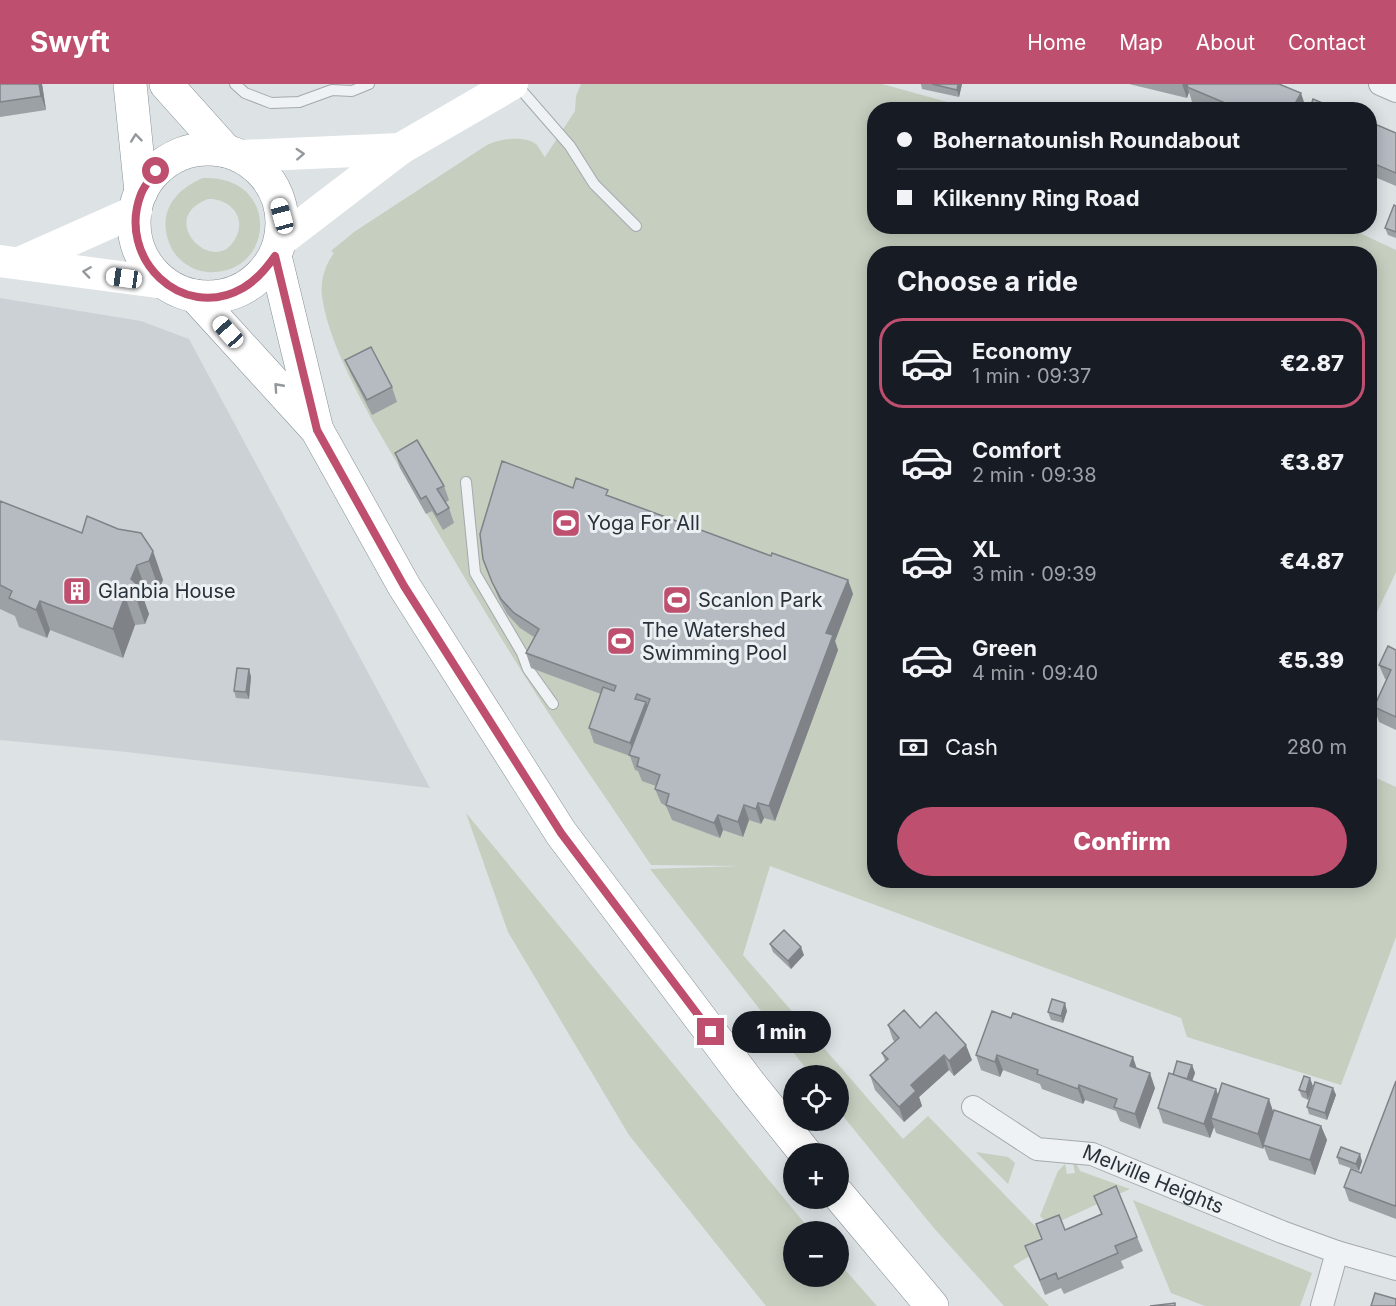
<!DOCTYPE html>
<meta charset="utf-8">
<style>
:root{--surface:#171b24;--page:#242831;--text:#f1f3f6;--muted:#9ea1a6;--line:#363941;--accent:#be4f6e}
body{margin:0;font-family:Inter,sans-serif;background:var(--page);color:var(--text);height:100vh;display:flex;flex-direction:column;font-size:22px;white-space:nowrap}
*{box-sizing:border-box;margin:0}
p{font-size:20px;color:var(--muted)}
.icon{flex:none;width:33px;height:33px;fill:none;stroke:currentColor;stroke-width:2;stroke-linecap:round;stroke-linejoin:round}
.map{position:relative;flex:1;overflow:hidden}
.details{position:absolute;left:867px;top:162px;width:510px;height:642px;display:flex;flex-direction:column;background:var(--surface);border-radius:24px;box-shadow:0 3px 15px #0003}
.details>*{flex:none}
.guide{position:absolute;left:867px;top:18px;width:510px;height:132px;border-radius:24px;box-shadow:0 3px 15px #0003;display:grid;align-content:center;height:132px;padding:0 30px;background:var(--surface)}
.tools{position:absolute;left:783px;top:981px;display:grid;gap:12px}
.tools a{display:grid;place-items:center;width:66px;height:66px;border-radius:50%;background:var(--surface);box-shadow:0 3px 15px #0003;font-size:30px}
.end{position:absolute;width:27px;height:27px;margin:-14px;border:8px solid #be4f6e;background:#fff;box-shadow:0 0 0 3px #fff}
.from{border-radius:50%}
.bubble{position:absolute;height:42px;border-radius:21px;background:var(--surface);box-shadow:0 3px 15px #0003;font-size:20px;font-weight:800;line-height:42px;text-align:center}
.car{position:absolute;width:18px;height:36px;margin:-18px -9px;border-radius:8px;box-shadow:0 0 4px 2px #0007;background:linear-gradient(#fff 24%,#345 0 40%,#fff 0 76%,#345 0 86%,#fff 0)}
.guide b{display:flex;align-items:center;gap:21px;height:57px;font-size:22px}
.guide b+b{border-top:2px solid var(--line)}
.guide i{width:15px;height:15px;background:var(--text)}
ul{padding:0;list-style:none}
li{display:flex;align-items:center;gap:18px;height:90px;margin:0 12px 9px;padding:0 18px;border:3px solid transparent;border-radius:24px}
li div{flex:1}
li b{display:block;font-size:22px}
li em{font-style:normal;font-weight:800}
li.active{border-color:var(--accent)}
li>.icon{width:54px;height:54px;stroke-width:1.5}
h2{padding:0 30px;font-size:27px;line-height:72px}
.pay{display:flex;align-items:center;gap:15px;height:66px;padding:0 30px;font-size:22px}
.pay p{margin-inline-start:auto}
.cta{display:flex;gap:12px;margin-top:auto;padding:12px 30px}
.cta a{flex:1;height:69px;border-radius:36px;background:var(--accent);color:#fff;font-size:24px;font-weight:800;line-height:69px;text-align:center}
header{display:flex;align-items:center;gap:36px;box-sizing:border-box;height:84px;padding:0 30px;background:var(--accent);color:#fff}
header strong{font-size:28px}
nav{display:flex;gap:33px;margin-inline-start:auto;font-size:21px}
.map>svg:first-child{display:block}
.built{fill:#ccd1d6}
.green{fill:#c5cebf;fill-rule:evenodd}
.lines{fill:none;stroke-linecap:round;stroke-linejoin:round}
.lane-casing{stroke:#a3a9ae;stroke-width:12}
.street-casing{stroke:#a3a9ae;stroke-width:24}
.highway-casing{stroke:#86919a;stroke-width:34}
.lane{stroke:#eff2f4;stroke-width:10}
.street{stroke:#eff2f4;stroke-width:22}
.secondary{stroke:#fff;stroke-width:32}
.highway{stroke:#fff;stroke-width:33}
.wall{fill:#9ca1a6}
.shaded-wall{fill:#7f8387}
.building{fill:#b5bbc1;stroke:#7f8387;stroke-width:1.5}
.oneway{stroke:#94989c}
.route{stroke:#be4f6e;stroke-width:8}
.labels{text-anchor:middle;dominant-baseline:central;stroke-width:6;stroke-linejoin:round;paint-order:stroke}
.poi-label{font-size:20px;fill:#28313a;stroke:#ecf0f3;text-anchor:start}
.street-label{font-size:20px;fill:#28313a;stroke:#ecf0f3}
</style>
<header>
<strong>Swyft</strong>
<nav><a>Home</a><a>Map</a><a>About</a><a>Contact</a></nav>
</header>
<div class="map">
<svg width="1396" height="1222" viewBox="0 0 1396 1222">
<rect width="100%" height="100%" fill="#dde2e5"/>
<!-- built -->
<polygon class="built" points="0,214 141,237 189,255 430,704 127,668 0,656"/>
<!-- green -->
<g class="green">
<path d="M581,0H882L973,25L874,26V142L1347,143L1396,166V488L1370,543V170H874V796H1370V691L1396,703V853L1341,1001L1187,953L1181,934L770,782L743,871L903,1055L928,1032L1038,1145L1042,1153L1038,1155L1043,1164L1013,1182L1049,1222H1004L933,1143L839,1027L838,992L811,991L650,785L740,782L651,781C615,727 578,674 542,619C496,548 453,474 410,401C380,349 330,271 322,212C320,197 325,181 334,169L331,167L354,148L487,61C499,55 524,51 536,60C539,63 542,70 545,73L575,27L576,12Z"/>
<path d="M203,94C282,91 275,193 207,188C194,187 180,178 173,167C155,134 171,107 203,94ZM208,115C227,114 246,130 237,151C218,198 153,135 208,115Z"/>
<polygon points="466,729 811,1147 794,1148 794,1192 838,1192 839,1179 877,1222 766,1222 629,1051 508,848"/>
<polygon points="976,1068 1008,1073 1015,1079 1008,1100"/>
<polygon points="1073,1079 1076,1079 1080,1087 1130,1105 1056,1139 1046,1138 1040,1132 1058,1087 1065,1080 1067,1090 1075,1089"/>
<polygon points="1133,1116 1312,1189 1300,1222 1205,1222 1171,1209"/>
</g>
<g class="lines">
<!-- lane casing -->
<g class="lane-casing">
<g id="lane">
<polyline points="235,0 245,9 271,19 299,18 332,6 352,7 369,0"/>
<polyline points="516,0 570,62 594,100 636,142"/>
<polyline points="466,398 475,489 522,569 528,585 553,620"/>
</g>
</g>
<!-- street casing -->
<g class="street-casing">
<g id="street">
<polyline points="1380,0 1396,7"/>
<path id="s1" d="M973,1023L1037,1065L1092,1070L1282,1148L1337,1168L1396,1185"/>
<polyline points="1322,1222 1337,1168"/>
</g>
</g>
<!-- highway casing -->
<g class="highway-casing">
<g id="highway">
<polyline points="130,0 141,108"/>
<polyline points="166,0 226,67"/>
<circle cx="208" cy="139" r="74"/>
<polyline points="275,172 316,342"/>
<polyline points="195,212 317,346 404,502 561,749 749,999 806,1070"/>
<polyline points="838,1110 932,1222"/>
</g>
</g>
<!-- lane -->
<use href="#lane" class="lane"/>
<!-- street -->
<use href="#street" class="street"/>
<!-- secondary -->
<g class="secondary">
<polyline points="242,72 400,65"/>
<polyline points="280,157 400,65 512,0"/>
<polyline points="0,177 165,199"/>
<polyline points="19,179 136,127"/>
</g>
<!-- highway -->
<use href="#highway" class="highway"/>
</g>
<!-- wall -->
<g class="wall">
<polygon points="0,0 42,0 46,26 0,33"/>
<polygon points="921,0 962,0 959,13 922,5"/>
<polygon points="1129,0 1279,0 1305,22 1310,24 1339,26 1212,26 1192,18 1189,8 1187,14"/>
<polygon points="1370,38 1396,49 1396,102 1370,91"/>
<polygon points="1396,122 1396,154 1388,151 1385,144"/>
<polygon points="345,276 392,303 397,318 372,331 351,290"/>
<polygon points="395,369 444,402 449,416 445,419 449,424 454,439 443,446 432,427 426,430 400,384"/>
<polygon points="610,412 771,472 848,496 853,510 835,557 838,566 775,737 764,734 761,740 749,736 743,753 723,746 720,754 672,736 666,722 661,719 655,705 656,702 642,697 638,687 635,686 630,672 594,659 589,644 601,610 531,584 526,569 534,553 520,544 507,530 498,513 483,475"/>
<polygon points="0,417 82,449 118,445 141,449 163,496 159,505 147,509 144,516 149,530 145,540 135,541 123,574 50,546 47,554 19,543 15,532 0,525"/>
<polygon points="1396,566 1396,646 1379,638 1374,623 1387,596 1385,595 1379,581"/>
<polygon points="249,585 251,593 249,615 236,614 234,607"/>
<polygon points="770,860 804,871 791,885 773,868"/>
<polygon points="1067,927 1063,939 1051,936 1048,928"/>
<polygon points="1011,934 1137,985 1155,1004 1140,1045 1120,1037 1116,1027 1085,1016 1083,1020 1042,1005 1040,1000 1003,986 1000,993 981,986 976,971"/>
<polygon points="888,941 920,944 972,976 954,992 949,986 919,1013 922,1022 904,1038 875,1006 870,991 885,977 882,969 895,958 893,956"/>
<polygon points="1192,981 1195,989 1192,997 1216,1005 1218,1011 1321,1042 1327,1056 1315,1091 1269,1076 1264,1063 1263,1065 1216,1049 1214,1043 1210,1054 1163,1039 1158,1024 1173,991"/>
<polygon points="1396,997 1396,1135 1349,1117 1344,1103 1361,1089"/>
<polygon points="1313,1002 1308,1016 1302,1013 1299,1006"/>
<polygon points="1333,1004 1336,1011 1327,1036 1309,1030 1307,1023"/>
<polygon points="1337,1073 1362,1077 1359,1087 1339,1080"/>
<polygon points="1094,1112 1137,1153 1143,1167 1121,1177 1124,1184 1064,1210 1061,1204 1045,1211 1025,1162 1042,1155 1036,1140 1065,1146 1101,1130"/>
</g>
<!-- shaded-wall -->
<g class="shaded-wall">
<polygon points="39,0 42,0 46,26 41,12"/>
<polygon points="958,0 962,0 959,13 957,6"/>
<polygon points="1182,0 1191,0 1187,3 1189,8 1187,14"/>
<polygon points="1301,9 1306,24 1296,18"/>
<polygon points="153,467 163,496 159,505 149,477"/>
<polygon points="137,481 147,509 144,516 149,530 145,540 135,511 131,495"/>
<polygon points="848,496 853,510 835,557 838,566 775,737 769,722 826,549"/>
<polygon points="125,512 135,541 123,574 113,545"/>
<polygon points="40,517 50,546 47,554 36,526"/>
<polygon points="249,585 251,593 249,615 246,608"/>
<polygon points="646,618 651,633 636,674 630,659"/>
<polygon points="758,719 764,734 761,740 756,725"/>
<polygon points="744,721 749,736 743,753 738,738"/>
<polygon points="718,731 723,746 720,754 714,739"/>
<polygon points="801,863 804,871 791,885 788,877"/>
<polygon points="1065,919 1067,927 1063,939 1061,932"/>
<polygon points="966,961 972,976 954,992 949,977"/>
<polygon points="944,971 949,986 919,1013 922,1022 904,1038 899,1023 911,1001"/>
<polygon points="997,971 1003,986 1000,993 995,978"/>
<polygon points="1133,973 1138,988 1130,982"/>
<polygon points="1192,981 1195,989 1190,1003 1187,996"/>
<polygon points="1150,989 1155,1004 1140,1045 1135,1030"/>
<polygon points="1310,994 1313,1002 1308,1016 1306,1008"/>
<polygon points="1079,1001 1085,1016 1083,1020 1078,1005"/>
<polygon points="1333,1004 1336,1011 1327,1036 1325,1029"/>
<polygon points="1216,1005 1221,1020 1211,1034 1214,1043 1210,1054 1204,1040"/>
<polygon points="1269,1015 1274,1030 1263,1065 1258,1050"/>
<polygon points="1321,1042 1327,1056 1315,1091 1310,1076"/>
<polygon points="1360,1070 1362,1077 1359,1087 1356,1080"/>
</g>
<!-- building -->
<g class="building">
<polygon points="0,0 39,0 41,12 0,18"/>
<polygon points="932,0 958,0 957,6"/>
<polygon points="1188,0 1279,0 1301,9 1296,18 1310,24 1313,15 1339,26 1242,26 1187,3"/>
<polygon points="1370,38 1396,49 1396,89 1370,78"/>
<polygon points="1394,121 1396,122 1396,148 1385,144"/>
<polygon points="371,263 392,303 367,316 345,276"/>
<polygon points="417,356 444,402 437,405 449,424 437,431 426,412 421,415 395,369"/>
<polygon points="502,377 573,404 576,394 608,406 606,411 771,472 772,469 848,496 826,549 833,551 769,722 758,719 756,725 744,721 738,738 718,731 714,739 666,721 669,710 655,705 660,691 637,682 639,674 629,671 650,615 637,610 635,615 646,618 630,659 589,644 603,603 614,607 616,602 526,569 539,545 514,529 501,515 492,498 483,475 480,450"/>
<polygon points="0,417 82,449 87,432 118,445 141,449 153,467 149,477 137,481 131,495 139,502 135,511 125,512 113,545 40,517 36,526 9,514 12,507 0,501"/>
<polygon points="1388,562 1396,566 1396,633 1374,623 1391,586 1379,581"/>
<polygon points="237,584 249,585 246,608 234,607"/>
<polygon points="784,846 801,863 788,877 770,860"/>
<polygon points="1052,915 1065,919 1061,932 1048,928"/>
<polygon points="904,926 920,944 936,928 966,961 949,977 944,971 911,1001 916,1007 899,1023 870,991 888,975 882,969 899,954 888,941"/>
<polygon points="992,927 1011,934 1013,929 1133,973 1130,982 1150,989 1135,1030 1114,1023 1117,1015 1079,1001 1078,1005 1037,990 1038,986 997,971 995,978 976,971"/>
<polygon points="1177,977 1192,981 1187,995 1173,991"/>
<polygon points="1169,989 1216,1005 1204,1040 1158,1024"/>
<polygon points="1304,992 1310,994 1306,1008 1299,1006"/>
<polygon points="1396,997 1396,1120 1395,1122 1344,1103 1351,1085 1361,1089"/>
<polygon points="1315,998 1333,1004 1325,1029 1307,1023"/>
<polygon points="1222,999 1269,1015 1258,1050 1211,1034"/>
<polygon points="1274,1026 1321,1042 1310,1076 1263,1061"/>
<polygon points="1341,1063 1360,1070 1356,1080 1337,1073"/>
<polygon points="1116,1102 1137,1153 1115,1162 1118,1169 1058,1195 1056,1189 1040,1196 1025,1162 1042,1155 1036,1140 1059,1131 1065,1146 1102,1130 1094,1112"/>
<polygon points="1375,1209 1396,1215 1396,1222 1371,1222"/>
<polygon points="1175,1219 1175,1222 1150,1222"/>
</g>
<!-- one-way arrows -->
<defs><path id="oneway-chevron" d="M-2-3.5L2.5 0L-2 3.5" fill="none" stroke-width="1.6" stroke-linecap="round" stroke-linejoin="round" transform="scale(1.5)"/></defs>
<g class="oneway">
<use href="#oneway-chevron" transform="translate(136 54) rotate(-96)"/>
<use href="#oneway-chevron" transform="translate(300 70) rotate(-3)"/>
<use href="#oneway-chevron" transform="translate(87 188) rotate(-172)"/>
<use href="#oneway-chevron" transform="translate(278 303) rotate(-132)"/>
</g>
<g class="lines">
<!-- route -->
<path class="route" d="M156,87C151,94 144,102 141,110C116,174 182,239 243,204C257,196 266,185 275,172L317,346L404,502L561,749L711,948"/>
</g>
<!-- icons -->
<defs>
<g id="stadium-square" transform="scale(1.5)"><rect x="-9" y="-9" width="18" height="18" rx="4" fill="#be4f6e" stroke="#ecf0f3"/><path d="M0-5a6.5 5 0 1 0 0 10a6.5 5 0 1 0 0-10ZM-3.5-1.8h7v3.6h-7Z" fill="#fff"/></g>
<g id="building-square" transform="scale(1.5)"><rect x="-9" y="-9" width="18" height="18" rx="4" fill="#be4f6e" stroke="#ecf0f3"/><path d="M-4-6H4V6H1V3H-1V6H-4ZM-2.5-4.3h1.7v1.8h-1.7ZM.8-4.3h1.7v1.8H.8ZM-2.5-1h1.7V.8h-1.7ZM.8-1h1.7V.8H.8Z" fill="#fff"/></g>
</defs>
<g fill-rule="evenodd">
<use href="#stadium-square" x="566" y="439"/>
<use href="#building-square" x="77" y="507"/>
<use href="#stadium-square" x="677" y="516"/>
<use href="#stadium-square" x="621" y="557"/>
</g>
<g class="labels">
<!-- poi labels -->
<g class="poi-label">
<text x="587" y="439">Yoga For All</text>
<text x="98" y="507">Glanbia House</text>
<text x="698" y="516">Scanlon Park</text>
<text x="642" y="546">The Watershed<tspan x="642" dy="23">Swimming Pool</tspan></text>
</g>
<!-- street labels -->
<g class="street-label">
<text stroke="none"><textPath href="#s1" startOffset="198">Melville Heights</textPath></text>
</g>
</g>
</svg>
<div class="tools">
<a><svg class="icon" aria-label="locate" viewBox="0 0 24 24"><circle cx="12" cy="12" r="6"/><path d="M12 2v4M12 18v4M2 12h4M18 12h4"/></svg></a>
<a>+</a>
<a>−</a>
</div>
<i class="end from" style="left:156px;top:87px"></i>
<i class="end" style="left:711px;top:948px"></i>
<div class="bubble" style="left:732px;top:927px;width:99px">1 min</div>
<i class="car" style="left:282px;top:132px;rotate:345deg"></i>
<i class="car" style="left:124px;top:194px;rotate:278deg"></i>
<i class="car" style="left:228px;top:248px;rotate:318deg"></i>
<div class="guide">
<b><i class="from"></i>Bohernatounish Roundabout</b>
<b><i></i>Kilkenny Ring Road</b>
</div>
<section class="details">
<h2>Choose a ride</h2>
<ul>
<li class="active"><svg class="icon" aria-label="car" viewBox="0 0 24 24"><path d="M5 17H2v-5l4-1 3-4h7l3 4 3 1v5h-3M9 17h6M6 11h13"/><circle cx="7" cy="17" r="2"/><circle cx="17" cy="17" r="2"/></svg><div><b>Economy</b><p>1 min · 09:37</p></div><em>€2.87</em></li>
<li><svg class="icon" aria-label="car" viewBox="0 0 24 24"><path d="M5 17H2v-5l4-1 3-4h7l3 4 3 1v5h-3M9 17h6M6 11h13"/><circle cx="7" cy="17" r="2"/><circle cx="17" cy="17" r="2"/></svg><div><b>Comfort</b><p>2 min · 09:38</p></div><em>€3.87</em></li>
<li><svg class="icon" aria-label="car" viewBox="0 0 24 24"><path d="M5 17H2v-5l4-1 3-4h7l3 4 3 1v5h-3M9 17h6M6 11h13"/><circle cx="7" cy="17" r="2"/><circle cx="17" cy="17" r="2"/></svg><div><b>XL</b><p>3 min · 09:39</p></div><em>€4.87</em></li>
<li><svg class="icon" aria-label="car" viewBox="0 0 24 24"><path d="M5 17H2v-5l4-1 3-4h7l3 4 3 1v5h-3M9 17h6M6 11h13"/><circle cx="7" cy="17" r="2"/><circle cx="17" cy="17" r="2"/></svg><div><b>Green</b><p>4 min · 09:40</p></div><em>€5.39</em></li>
</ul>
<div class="pay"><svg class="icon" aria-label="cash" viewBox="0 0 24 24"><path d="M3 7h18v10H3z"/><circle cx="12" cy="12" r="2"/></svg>Cash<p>280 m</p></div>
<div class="cta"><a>Confirm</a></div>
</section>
</div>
